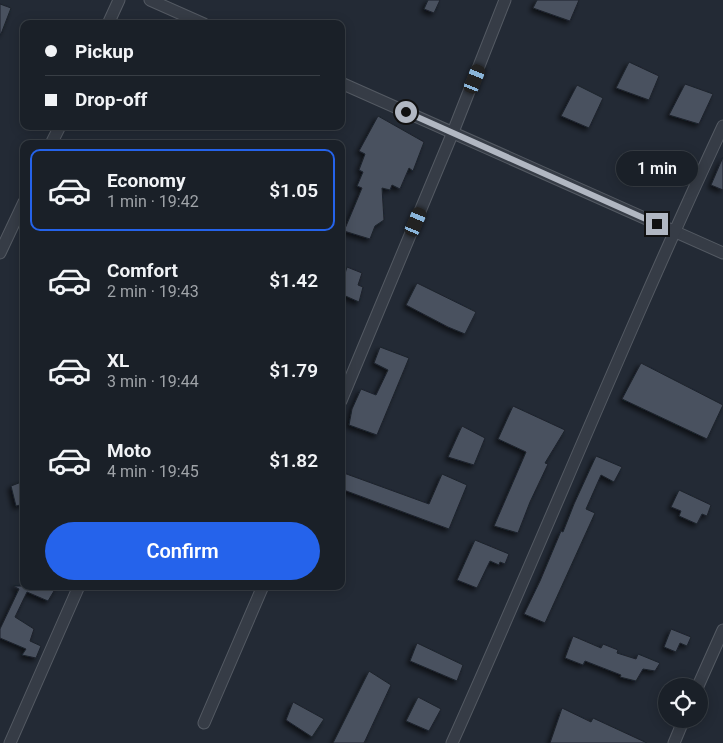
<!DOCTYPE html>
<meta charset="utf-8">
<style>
:root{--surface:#1a2028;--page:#232830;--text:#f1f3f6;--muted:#9fa3a8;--line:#383e45;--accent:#2563eb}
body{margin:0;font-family:Roboto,sans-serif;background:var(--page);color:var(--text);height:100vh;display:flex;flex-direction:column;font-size:19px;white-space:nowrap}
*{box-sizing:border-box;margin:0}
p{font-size:16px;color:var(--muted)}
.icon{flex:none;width:28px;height:28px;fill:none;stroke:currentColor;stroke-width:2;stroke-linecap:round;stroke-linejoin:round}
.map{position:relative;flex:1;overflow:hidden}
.panel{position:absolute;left:20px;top:140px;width:325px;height:450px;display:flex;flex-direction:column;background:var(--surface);border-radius:10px;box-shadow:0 2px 12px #0003,0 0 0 1px var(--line)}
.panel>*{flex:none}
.guide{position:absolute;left:20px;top:20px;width:325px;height:110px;border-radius:10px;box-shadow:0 2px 12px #0003,0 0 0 1px var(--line);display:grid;align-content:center;height:110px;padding:0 25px;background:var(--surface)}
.tools{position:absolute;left:658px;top:678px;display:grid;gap:10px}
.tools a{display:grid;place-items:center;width:50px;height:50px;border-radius:50%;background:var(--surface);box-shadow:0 2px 12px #0003,0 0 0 1px var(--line);font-size:25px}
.end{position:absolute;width:22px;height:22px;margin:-11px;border:6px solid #b1b7c2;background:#111;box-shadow:0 0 0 2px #111}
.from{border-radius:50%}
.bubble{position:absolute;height:35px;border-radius:18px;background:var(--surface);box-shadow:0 2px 12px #0003,0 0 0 1px var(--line);font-size:16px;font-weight:600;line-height:35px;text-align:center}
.car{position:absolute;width:15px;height:30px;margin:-15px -8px;border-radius:6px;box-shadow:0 0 4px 1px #0007;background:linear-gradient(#222 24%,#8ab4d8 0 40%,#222 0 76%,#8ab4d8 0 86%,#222 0)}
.guide b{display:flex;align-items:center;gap:18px;height:48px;font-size:19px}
.guide b+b{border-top:1px solid var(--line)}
.guide i{width:12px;height:12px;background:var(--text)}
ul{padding:9px 0 0;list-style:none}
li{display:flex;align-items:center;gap:15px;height:82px;margin:0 10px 8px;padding:0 15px;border:2px solid transparent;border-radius:10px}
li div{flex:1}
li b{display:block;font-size:19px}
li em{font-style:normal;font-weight:600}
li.selected{border-color:var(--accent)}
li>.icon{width:45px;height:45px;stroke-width:1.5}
.primary-button{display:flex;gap:10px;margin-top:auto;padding:10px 25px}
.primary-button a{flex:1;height:58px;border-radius:30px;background:var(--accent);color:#fff;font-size:20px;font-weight:600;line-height:58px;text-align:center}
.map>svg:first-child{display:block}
.building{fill:#49515e;stroke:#1d232c;filter:url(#shadow)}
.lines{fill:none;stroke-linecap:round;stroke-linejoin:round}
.minor-casing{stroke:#545a63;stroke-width:13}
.minor{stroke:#363c46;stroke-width:11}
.route{stroke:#b1b7c2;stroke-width:6}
</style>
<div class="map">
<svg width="723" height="743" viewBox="0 0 723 743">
<defs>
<filter id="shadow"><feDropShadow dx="-3" dy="3" stdDeviation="2.5" flood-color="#0009"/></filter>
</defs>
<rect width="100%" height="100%" fill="#232a35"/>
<!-- building -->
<g class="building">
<polygon points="428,0 440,0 434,13 424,9"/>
<polygon points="537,0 579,0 570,21 533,8"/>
<polygon points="0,4 11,8 1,34 0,34"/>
<polygon points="629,62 659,76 649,100 616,88"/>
<polygon points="685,84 713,94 699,124 669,115"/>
<polygon points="577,85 603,98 589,128 561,116"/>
<polygon points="378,116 424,142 413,171 409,168 400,189 392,185 390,190 382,188 384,220 375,226 370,239 344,231 362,188 357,186 363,172 359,170 365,154 359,151"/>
<polygon points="723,157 723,190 711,185"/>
<polygon points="347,267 362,273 358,285 363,287 359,302 341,294 341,287"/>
<polygon points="417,283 476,312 465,334 448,327 406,305"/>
<polygon points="380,347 409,358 377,435 349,425 352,409 361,389 376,395 388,370 374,363"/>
<polygon points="641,363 723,405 707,439 622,399"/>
<polygon points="513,406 565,430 545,463 548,464 530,502 518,533 494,526 526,452 498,439"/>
<polygon points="462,426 485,438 474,465 448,457"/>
<polygon points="596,456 622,467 614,482 601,475 586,509 595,513 545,623 524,614 540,581 561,531 563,532 574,504"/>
<polygon points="341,472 429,504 442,474 467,485 449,529 341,489"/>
<polygon points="24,481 24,504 16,506 11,486"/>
<polygon points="679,490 711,505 707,516 702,514 697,524 679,516 681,511 671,507"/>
<polygon points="475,540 509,554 505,564 500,562 499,565 490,561 477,588 457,580"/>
<polygon points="13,586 57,586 48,601 27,592 15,617 34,629 30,641 41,646 36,658 22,655 26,649 0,638 0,629 19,589"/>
<polygon points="671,629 691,637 687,646 680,643 676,652 664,647"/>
<polygon points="573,636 601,648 603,644 618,650 617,653 636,659 638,654 660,663 655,671 643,669 636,681 620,677 621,675 585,661 583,665 565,658"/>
<polygon points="417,643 463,665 457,681 410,661"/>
<polygon points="369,671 391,685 364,743 333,743"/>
<polygon points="418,697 441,709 429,731 406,721"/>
<polygon points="293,702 324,719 312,737 286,720"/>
<polygon points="562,708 591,722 593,718 647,743 550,743"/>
</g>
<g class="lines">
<!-- minor casing -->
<g class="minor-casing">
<g id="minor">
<polyline points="150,0 204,24"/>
<polyline points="108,24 119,0"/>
<polyline points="341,83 723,253"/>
<polyline points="51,144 60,126"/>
<polyline points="0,253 24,202"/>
<polyline points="341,401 453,132 505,0"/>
<polyline points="698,686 723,630"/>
<polyline points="204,723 263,586"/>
<polyline points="10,743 79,586"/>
<path d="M452,743C544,538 628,329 723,126"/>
<polyline points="674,743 684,719"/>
</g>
</g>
<!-- minor -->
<use href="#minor" class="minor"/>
</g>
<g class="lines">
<!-- route -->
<polyline class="route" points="406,112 657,224"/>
</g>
</svg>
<div class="tools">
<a><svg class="icon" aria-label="locate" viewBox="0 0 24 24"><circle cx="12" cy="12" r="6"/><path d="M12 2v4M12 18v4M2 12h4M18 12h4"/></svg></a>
</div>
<i class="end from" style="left:406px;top:112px"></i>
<i class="end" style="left:657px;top:224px"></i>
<div class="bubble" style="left:616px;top:151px;width:82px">1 min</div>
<i class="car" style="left:475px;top:79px;rotate:22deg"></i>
<i class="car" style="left:416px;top:222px;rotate:23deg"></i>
<div class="guide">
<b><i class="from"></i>Pickup</b>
<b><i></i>Drop-off</b>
</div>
<section class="panel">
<ul>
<li class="selected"><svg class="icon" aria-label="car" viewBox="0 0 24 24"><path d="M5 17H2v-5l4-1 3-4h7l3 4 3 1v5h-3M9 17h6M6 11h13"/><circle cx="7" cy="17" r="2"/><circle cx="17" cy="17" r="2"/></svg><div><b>Economy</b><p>1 min · 19:42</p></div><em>$1.05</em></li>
<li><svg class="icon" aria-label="car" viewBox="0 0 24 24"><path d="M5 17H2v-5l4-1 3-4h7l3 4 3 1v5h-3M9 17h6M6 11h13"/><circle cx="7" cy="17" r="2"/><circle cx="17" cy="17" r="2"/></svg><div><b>Comfort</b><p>2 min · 19:43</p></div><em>$1.42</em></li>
<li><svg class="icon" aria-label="car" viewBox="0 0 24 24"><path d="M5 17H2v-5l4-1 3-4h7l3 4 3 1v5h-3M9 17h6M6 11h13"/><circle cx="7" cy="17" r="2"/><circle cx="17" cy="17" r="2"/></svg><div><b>XL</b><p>3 min · 19:44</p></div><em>$1.79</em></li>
<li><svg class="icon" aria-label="car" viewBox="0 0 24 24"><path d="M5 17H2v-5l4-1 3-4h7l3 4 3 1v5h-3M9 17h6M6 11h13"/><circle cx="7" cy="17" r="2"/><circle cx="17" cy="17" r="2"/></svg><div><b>Moto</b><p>4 min · 19:45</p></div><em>$1.82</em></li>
</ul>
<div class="primary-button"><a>Confirm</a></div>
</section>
</div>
